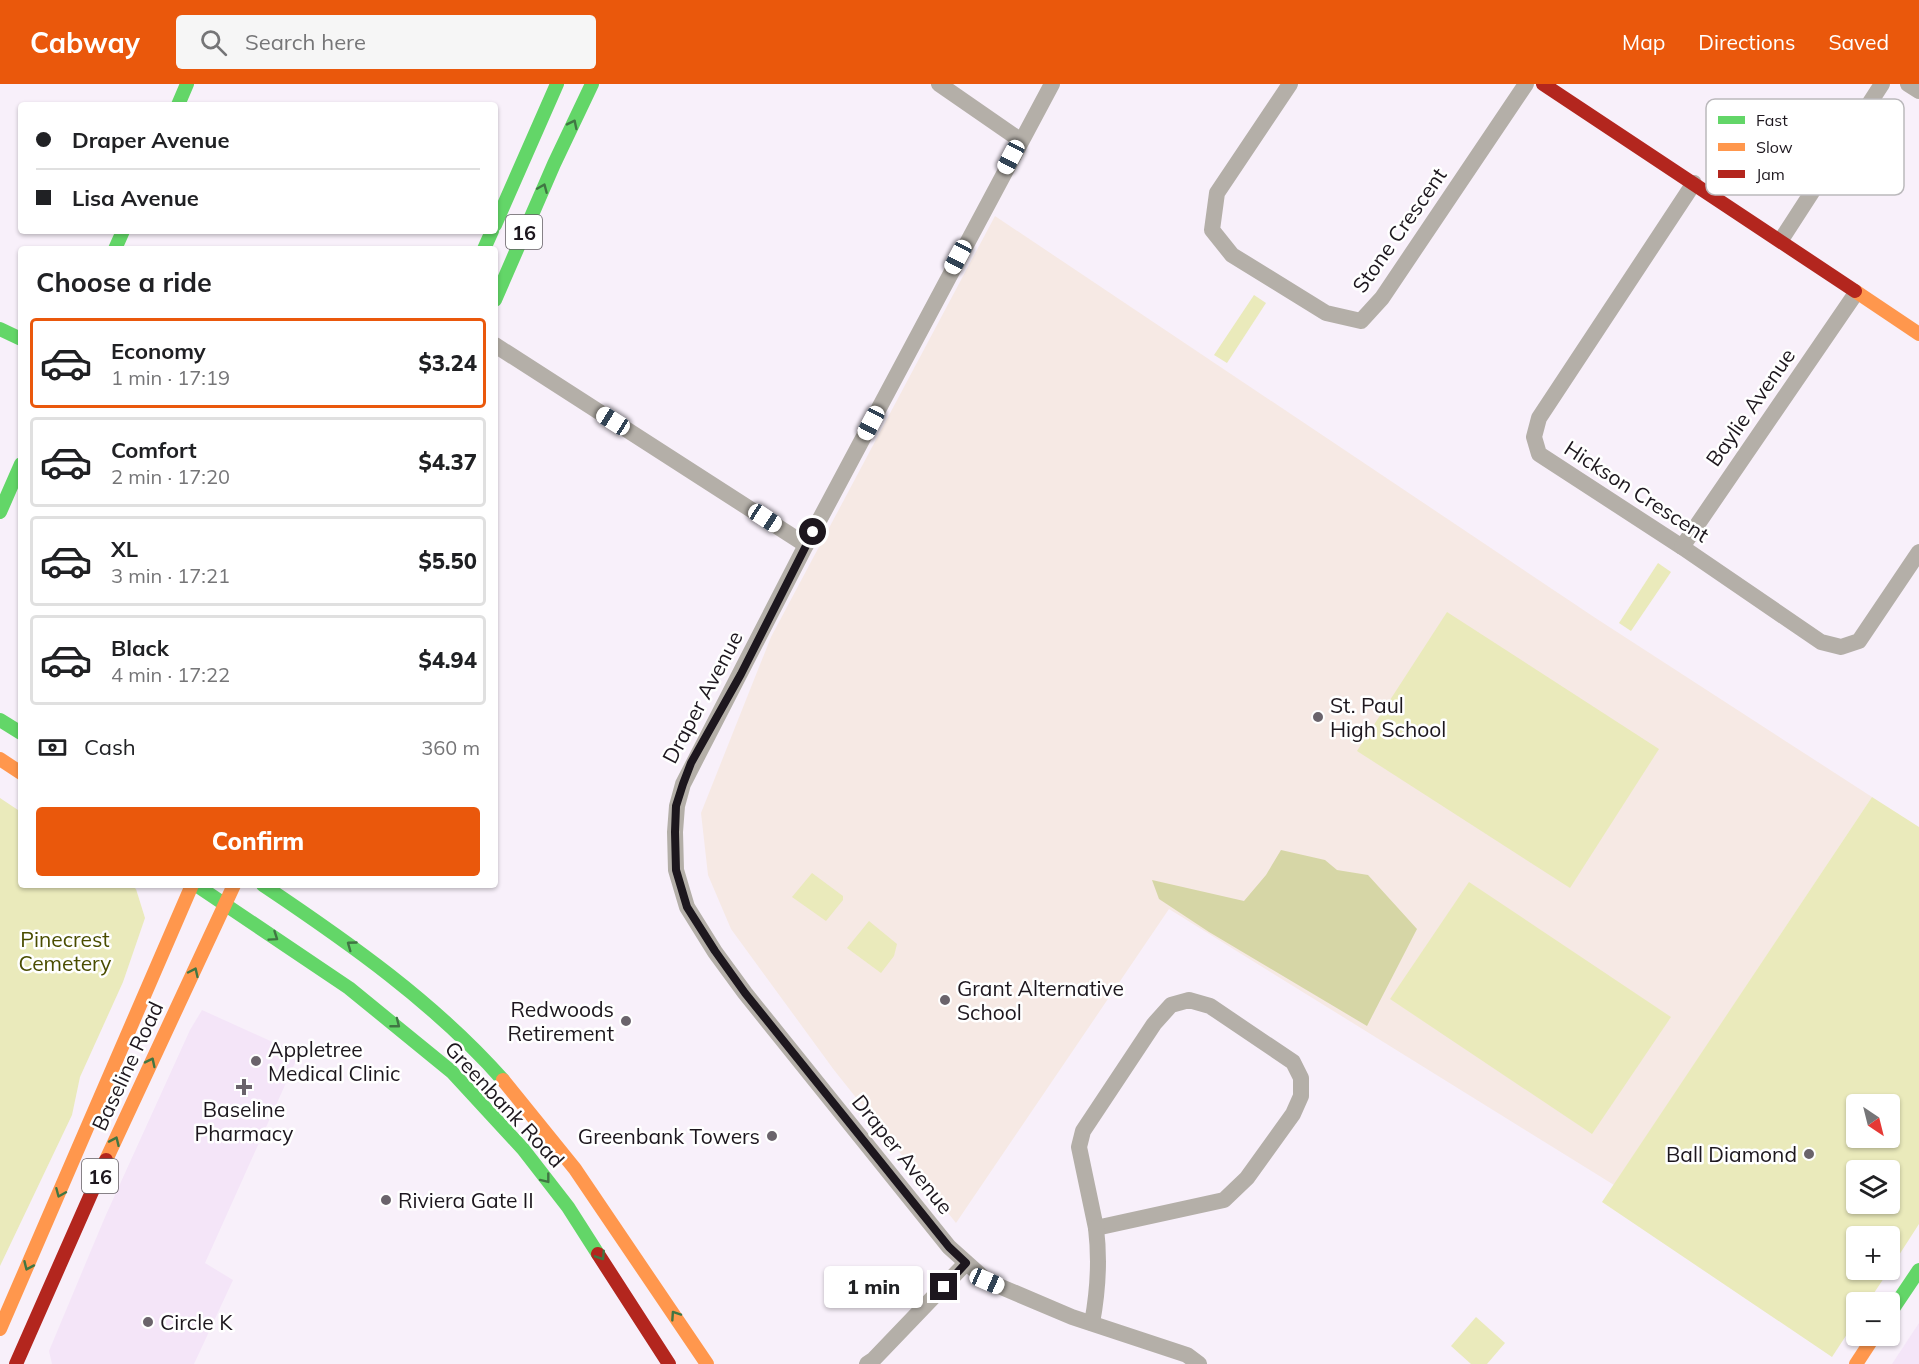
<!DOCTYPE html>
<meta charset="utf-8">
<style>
:root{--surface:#fff;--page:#f6f6f6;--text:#202124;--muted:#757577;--line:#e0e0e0;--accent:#ea580c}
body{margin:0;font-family:Mulish,sans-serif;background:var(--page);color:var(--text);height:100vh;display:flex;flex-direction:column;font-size:22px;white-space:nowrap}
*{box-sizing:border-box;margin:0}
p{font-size:20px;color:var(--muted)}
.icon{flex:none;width:33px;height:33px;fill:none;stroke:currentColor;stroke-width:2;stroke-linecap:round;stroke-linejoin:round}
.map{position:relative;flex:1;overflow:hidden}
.sheet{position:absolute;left:18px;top:162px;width:480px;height:642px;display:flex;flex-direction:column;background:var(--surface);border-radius:6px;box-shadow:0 2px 4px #0004}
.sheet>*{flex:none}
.banner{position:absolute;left:18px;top:18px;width:480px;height:132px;border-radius:6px;box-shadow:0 2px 4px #0004;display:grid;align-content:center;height:132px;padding:0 18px;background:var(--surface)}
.needle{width:39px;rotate:145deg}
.tools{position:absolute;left:1846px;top:1010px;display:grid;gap:12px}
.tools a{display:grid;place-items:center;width:54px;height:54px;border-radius:6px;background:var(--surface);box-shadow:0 2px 4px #0004;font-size:30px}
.end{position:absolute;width:27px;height:27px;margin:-14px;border:8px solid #1d171e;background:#fff;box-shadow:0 0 0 3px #fff}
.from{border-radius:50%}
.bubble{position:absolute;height:42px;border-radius:6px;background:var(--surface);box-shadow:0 2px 4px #0004;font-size:20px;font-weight:800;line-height:42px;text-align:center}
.car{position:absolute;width:18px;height:36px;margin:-18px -9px;border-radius:8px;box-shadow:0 0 4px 2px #0007;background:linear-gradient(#fff 24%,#345 0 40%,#fff 0 76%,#345 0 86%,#fff 0)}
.banner b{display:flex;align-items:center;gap:21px;height:57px;font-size:22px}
.banner b+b{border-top:2px solid var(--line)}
.banner i{width:15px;height:15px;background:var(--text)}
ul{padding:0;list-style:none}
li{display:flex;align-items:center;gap:18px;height:90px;margin:0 12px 9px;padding:0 6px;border:3px solid var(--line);border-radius:6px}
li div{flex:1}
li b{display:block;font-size:22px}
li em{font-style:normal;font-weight:800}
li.current{border-color:var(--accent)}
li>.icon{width:54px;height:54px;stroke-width:1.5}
h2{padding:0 18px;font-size:27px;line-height:72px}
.pay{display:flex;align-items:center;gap:15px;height:66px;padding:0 18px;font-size:22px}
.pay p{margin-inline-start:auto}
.cta{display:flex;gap:12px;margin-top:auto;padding:12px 18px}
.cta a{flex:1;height:69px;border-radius:6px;background:var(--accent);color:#fff;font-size:24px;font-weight:800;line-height:69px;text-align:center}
header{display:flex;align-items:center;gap:36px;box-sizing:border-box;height:84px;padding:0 30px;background:var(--accent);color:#fff}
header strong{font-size:28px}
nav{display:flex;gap:33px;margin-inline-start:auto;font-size:21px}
.search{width:420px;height:54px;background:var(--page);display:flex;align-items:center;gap:15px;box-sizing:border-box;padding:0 21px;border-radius:6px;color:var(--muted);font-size:22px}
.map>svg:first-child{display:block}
.built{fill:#f4e5f8}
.education{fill:#f6e9e4}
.green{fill:#eaeabb;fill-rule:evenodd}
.forest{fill:#d6d6a6}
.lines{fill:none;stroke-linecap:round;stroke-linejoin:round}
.street{stroke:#b4afa8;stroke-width:16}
.fast{stroke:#63d668;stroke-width:14}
.slow{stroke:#ff974d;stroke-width:14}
.jam{stroke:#b3261e;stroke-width:14}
.oneway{stroke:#407643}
.route{stroke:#1d171e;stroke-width:8}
.poi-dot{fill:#6a636b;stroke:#fff;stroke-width:2}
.labels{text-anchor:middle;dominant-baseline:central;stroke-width:5;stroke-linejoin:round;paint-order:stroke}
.shield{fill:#fff;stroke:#615d62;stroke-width:1.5}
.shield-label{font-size:20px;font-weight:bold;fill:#1d171e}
.street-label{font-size:21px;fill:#1d171e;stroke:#fff}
.poi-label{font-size:21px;fill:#1d171e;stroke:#fff;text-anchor:start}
.park-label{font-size:21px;fill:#4a4d00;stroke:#fff}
.key{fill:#fff;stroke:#bbb9bc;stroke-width:1.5}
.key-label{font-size:16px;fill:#1d171e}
</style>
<header>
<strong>Cabway</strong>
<div class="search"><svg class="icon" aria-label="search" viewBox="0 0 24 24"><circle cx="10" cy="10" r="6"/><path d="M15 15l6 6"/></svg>Search here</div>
<nav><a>Map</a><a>Directions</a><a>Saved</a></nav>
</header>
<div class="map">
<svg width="1919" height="1280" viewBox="0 0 1919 1280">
<rect width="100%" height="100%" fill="#f8f0fa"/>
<!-- built -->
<g class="built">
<polygon points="202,926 299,970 205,1179 233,1196 194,1280 52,1280 49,1267 105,1133 190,946"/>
<polygon points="1919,1239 1919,1280 1892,1280"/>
</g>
<!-- education -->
<polygon class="education" points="995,132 1597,535 1872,713 1614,1101 1169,825 956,1139 834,986 731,845 708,791 701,729 771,553"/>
<!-- green -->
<g class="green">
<polygon points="1254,211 1266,219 1227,279 1214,271"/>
<polygon points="1658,479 1671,488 1631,547 1619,539"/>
<polygon points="1447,528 1659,665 1570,804 1357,667"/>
<path d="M1872,713L1919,743V1140L1890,1185V1152H1857V1185H1890L1868,1218H1857V1235L1832,1273L1602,1118ZM1857,1020H1890V1053H1857ZM1857,1086H1890V1119H1857Z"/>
<polygon points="0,714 21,728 21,801 130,801 136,805 145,834 123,898 80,993 72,1031 0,1182"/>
<polygon points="812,789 843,812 843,816 826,837 792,813"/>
<polygon points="1469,798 1671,933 1592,1050 1390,915"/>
<polygon points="869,837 897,860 894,872 881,889 847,864"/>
<polygon points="1476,1233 1505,1259 1487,1280 1471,1280 1451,1262"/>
</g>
<!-- forest -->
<polygon class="forest" points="1281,766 1325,776 1337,786 1368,791 1417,845 1367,942 1209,848 1159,815 1152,796 1244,817 1266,791"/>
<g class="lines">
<!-- street -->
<g class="street">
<polyline points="939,0 1020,56"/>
<polyline points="1052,0 806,461 683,700 677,722 675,748 676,786 687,823 715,868 745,909 949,1163 987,1197 1072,1233 1187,1271 1199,1280"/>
<polyline points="1290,0 1217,109 1212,146 1232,171 1326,229 1361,237 1382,214 1526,0"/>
<polyline points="1908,0 1919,7"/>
<polyline points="1694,99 1539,334 1534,353 1539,370 1682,463 1821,558 1841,563 1859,557 1919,468"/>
<polyline points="1781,156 1882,0"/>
<polyline points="495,261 806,461"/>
<polyline points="1682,463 1856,209"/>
<polygon points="1189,916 1210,922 1293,978 1301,994 1301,1012 1293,1030 1247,1094 1224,1116 1096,1144 1079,1063 1083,1047 1154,940 1171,921"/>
<path d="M1092,1239C1098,1207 1100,1177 1096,1144"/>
<polyline points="867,1280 873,1276 966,1179"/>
</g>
<!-- fast -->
<g class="fast">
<polyline points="178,21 187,0"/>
<polyline points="495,141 557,0"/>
<polyline points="115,165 123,147"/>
<polyline points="484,165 492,147"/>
<polyline points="495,216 554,80 592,0"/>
<polyline points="0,245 21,255"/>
<polyline points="0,428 21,380"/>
<polyline points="0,636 21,649"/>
<polyline points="196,801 349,904 452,988 523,1065 568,1123 598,1170"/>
<path d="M263,801C348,858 435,919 503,996"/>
<polyline points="1890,1229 1919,1186"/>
</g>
<!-- slow -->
<g class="slow">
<polyline points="1855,207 1919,250"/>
<polyline points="0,675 21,689"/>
<polyline points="503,996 575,1085 707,1280"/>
<polyline points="106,1076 234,801"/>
<polyline points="0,1245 192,801"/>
<polyline points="1856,1280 1875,1251"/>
</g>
<!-- jam -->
<g class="jam">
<polyline points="1543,0 1855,207"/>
<polyline points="598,1170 669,1280"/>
<polyline points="16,1280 106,1076"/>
</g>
</g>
<!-- one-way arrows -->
<defs><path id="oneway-chevron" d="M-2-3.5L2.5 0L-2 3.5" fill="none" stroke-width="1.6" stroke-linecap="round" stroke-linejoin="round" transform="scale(1.5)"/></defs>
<g class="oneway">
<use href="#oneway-chevron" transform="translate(573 40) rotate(-64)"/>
<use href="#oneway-chevron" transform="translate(543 104) rotate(-67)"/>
<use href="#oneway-chevron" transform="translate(274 853) rotate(34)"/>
<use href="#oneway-chevron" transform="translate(351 861) rotate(-144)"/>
<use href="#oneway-chevron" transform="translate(194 888) rotate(-65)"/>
<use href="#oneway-chevron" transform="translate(396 940) rotate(38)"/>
<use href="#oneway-chevron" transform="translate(151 978) rotate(-64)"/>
<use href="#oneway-chevron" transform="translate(115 1057) rotate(-66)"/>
<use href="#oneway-chevron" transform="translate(546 1095) rotate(52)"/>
<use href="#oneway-chevron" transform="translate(60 1109) rotate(113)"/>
<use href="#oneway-chevron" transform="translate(601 1172) rotate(57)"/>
<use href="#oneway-chevron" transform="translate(28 1182) rotate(114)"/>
<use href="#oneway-chevron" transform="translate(675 1231) rotate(-124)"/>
</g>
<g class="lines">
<!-- route -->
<polyline class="route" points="813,448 741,590 691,679 683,700 676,722 675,748 676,786 687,823 715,867 745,909 949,1163 966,1179 944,1203"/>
</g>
<!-- markers -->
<g class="poi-dot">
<circle cx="1318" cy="633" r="6"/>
<circle cx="945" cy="916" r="6"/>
<circle cx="626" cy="937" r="6"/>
<circle cx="256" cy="977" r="6"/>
<path d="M241 994h6v6h6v6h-6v6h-6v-6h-6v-6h6z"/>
<circle cx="772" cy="1052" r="6"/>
<circle cx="1809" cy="1070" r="6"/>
<circle cx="386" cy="1116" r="6"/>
<circle cx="148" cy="1238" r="6"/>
</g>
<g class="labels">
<!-- shield labels -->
<g class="shield">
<rect x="506" y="131" width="36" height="34" rx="4.5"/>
<rect x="82" y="1075" width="36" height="34" rx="4.5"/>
</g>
<g class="shield-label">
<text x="524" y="148">16</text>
<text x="100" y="1092">16</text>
</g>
<!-- street labels -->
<g class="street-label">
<text transform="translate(1399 146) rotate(-55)">Stone Crescent</text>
<text transform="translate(1750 323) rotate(-55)">Baylie Avenue</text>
<text transform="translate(1637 407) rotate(33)">Hickson Crescent</text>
<text transform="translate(702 613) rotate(-62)">Draper Avenue</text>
<text transform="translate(127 982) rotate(-65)">Baseline Road</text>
<text transform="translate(505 1020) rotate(47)">Greenbank Road</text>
<text transform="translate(903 1070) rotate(51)">Draper Avenue</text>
</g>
<!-- poi labels -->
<g class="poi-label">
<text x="1330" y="621">St. Paul<tspan x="1330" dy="24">High School</tspan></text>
<text x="957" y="904">Grant Alternative<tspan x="957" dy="24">School</tspan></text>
<text x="614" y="925" text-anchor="end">Redwoods<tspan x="614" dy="24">Retirement</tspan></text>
<text x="268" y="965">Appletree<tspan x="268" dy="24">Medical Clinic</tspan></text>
<text x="244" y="1025" text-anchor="middle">Baseline<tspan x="244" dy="24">Pharmacy</tspan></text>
<text x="760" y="1052" text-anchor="end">Greenbank Towers</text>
<text x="1797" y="1070" text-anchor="end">Ball Diamond</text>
<text x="398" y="1116">Riviera Gate II</text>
<text x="160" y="1238">Circle K</text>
</g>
<!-- park labels -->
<g class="park-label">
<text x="65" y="855">Pinecrest<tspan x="65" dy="24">Cemetery</tspan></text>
</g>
</g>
<!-- legend -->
<rect x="1706" y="15" width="198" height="96" rx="9" class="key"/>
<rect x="1718" y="32" width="27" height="8" fill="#63d668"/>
<rect x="1718" y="59" width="27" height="8" fill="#ff974d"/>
<rect x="1718" y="86" width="27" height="8" fill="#b3261e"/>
<g class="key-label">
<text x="1756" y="42">Fast</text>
<text x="1756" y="69">Slow</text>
<text x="1756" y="96">Jam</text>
</g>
</svg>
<div class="tools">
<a><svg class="needle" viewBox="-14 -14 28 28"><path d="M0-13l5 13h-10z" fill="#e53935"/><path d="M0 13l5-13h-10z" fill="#757577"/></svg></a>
<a><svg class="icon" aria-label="layers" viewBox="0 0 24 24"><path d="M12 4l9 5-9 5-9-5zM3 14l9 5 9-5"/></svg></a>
<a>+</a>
<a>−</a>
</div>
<i class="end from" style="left:813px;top:448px"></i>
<i class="end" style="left:944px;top:1203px"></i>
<div class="bubble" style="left:824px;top:1182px;width:99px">1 min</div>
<i class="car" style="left:1011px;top:73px;rotate:208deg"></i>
<i class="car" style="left:958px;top:173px;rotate:208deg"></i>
<i class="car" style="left:613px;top:337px;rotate:302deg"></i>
<i class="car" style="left:871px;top:339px;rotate:208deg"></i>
<i class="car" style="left:765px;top:434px;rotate:123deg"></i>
<i class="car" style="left:987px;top:1197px;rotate:114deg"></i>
<div class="banner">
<b><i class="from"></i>Draper Avenue</b>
<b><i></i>Lisa Avenue</b>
</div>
<section class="sheet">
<h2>Choose a ride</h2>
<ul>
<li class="current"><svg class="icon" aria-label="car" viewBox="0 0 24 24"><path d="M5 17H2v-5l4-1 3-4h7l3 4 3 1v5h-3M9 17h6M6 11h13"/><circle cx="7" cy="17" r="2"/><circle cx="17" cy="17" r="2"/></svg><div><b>Economy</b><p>1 min · 17:19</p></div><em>$3.24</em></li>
<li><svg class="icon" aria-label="car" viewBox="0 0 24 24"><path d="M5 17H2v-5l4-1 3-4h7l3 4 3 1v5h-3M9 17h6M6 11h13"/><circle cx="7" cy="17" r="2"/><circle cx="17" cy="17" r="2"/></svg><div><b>Comfort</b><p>2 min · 17:20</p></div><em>$4.37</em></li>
<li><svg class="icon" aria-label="car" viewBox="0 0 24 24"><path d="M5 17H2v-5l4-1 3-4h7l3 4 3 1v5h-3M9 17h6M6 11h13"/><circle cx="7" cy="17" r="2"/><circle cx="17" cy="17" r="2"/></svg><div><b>XL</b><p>3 min · 17:21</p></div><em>$5.50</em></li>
<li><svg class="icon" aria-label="car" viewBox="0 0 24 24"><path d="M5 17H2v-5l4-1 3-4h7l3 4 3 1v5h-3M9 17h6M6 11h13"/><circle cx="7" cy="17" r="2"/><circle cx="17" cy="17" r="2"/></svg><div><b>Black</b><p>4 min · 17:22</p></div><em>$4.94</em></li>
</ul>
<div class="pay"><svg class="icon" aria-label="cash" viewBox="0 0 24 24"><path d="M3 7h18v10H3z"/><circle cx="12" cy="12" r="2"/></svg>Cash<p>360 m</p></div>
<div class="cta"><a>Confirm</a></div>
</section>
</div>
